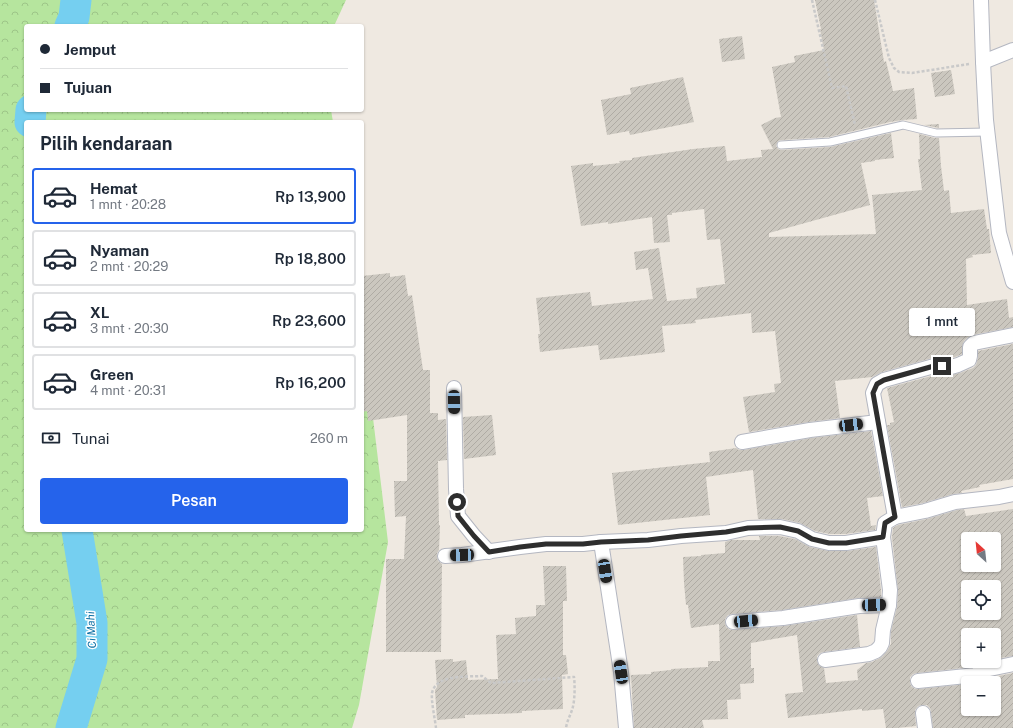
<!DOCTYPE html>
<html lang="id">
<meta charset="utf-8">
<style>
:root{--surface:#fff;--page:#f6f6f7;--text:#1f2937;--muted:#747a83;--line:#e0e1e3;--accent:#2563eb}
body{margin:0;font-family:"Public Sans",sans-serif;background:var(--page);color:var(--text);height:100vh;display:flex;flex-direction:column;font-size:15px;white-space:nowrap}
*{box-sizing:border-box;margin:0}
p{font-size:13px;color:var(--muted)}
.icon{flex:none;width:22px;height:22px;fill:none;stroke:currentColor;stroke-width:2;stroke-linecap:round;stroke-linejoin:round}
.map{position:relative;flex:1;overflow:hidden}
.drawer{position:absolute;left:24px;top:120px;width:340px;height:412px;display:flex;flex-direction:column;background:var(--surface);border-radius:4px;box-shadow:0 1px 3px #0004}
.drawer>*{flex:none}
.banner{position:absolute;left:24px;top:24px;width:340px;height:88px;border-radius:4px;box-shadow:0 1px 3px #0004;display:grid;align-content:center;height:88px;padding:0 16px;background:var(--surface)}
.needle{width:26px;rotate:333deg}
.fabs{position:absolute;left:961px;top:532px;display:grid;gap:8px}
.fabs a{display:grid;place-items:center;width:40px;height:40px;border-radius:4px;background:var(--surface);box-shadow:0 1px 3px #0004;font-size:20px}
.end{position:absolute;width:18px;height:18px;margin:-9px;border:5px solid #2e2e2e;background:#fff;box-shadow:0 0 0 2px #fff}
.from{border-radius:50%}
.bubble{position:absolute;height:28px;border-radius:4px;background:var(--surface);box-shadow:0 1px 3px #0004;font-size:13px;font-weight:600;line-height:28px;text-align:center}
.car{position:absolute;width:12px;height:24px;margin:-12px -6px;border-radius:5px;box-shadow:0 0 3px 1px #0007;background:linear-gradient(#222 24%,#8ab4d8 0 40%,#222 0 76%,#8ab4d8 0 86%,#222 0)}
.banner b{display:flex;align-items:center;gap:14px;height:38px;font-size:15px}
.banner b+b{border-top:1px solid var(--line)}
.banner i{width:10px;height:10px;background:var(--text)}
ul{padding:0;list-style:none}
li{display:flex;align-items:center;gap:12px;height:56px;margin:0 8px 6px;padding:0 8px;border:2px solid var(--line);border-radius:4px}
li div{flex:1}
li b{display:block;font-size:15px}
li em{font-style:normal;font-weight:600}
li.active{border-color:var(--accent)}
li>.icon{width:36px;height:36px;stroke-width:1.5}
h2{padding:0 16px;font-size:18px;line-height:48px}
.pay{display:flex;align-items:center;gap:10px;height:44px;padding:0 16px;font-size:15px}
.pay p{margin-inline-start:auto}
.button{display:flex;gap:8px;margin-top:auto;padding:8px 16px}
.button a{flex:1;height:46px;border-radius:4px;background:var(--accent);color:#fff;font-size:16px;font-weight:600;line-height:46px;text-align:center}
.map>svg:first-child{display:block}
.forest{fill:url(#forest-crowns)}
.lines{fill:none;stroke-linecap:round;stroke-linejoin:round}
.river{stroke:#75cff0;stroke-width:31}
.building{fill:url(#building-hatch);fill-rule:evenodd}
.lane-casing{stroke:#b4b7c1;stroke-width:9}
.street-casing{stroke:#b4b7c1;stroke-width:16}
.path{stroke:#c9c9c9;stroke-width:2.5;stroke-dasharray:3 2;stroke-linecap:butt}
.lane{stroke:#fff;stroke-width:7}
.street{stroke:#fff;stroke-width:14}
.route{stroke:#2e2e2e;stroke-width:5}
.labels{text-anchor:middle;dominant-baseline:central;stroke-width:3;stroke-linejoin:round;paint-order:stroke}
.water-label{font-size:11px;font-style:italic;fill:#0d6fa3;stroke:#fff}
</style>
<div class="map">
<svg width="1013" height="728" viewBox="0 0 1013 728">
<defs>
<pattern id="forest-crowns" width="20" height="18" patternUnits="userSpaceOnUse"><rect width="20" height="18" fill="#b6e59e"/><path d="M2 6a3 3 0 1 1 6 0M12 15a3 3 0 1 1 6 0" fill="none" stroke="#9dc588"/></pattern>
<pattern id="building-hatch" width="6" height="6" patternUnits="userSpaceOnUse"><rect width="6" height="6" fill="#cbc7bf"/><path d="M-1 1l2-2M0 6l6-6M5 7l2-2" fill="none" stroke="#afaba4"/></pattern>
</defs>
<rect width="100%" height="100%" fill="#efe9e1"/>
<!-- forest -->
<polygon class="forest" points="0,0 346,0 334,26 26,26 26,110 331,110 333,122 26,122 26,530 362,530 362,327 388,542 359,705 352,728 0,728"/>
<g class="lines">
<!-- river -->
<g class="river">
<polyline points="70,26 74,17 76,0"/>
<polyline points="30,122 31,110"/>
<polyline points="71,728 92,659 92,623 77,530"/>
</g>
</g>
<!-- building -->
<g class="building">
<polygon points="815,0 874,0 884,62 886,61 893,91 914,88 917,119 902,120 890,122 829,137 781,140 778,141 776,146 778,149 781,150 830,147 891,133 894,158 875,160 875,161 861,163 870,205 769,233 769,237 876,234 872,195 922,190 918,159 920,159 919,134 935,138 939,138 941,166 944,191 949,190 951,213 984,209 987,229 989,229 991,253 972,255 973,257 966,259 967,305 1007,299 1009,318 1013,317 1013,327 972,335 968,337 964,341 962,347 962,354 955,357 950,358 932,358 882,372 872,377 835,381 840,418 809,422 749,432 743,397 775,392 774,384 781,383 775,331 752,333 751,313 695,320 696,323 662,326 665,352 600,360 598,345 540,352 538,334 540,334 536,298 590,292 592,306 653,299 648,268 636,270 634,252 659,248 667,301 697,298 696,288 725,284 720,239 707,240 704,209 672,213 672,215 667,215 670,242 654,243 652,217 608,224 608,222 581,226 571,166 593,163 593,166 620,163 619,161 632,160 632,158 693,149 725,146 727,161 762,157 761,150 773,149 761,125 775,118 781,117 772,67 795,62 794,56 824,50 820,29 821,29"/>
<polygon points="742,36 745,59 722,62 719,39"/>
<polygon points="951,70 955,94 935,97 931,73"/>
<polygon points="683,77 694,122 630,135 629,131 607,135 601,100 631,94 630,88"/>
<polygon points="939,124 939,128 924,125"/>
<polygon points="390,273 390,277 405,275 408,296 412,295 423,370 430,370 430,413 438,413 438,420 446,419 447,460 438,461 439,525 440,525 439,550 437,553 437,556 438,561 442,564 441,652 386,652 386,559 404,559 406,516 395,517 394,481 407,481 407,415 368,421 367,411 362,412 362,276"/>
<polygon points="1013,344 1013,479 979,485 980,487 961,491 962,493 953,494 923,503 902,507 887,425 890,425 890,423 894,422 887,388 935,375 951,375 960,373 973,368 976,365 978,358 978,351"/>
<polygon points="492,415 496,455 464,459 463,417"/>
<polygon points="871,431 883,496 867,498 871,526 876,525 875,530 845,534 830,534 815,531 800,523 782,519 758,519 753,470 706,477 710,515 618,525 612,473 710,462 709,452 736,448 739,450 743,450 811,438"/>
<path d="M964,509L966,516L1013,509V656L994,659V635H968V661H986L978,663L972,667L917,673L913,674L910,677V682L911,686L915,689H918L968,684V709H994V683H978L984,679L1013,673V728H933L931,712L930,708L927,705H922L918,706L915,710V714L916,726L897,728H886L883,709L862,711V709L788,718L785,694L803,692L797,635L751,643V668H754V683L740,684L741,699L727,700L728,719L702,720L704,728H634L631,675L651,674V672L671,670V669L708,667V661H720L719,624L691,628L688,605H686L684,583L683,557L701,556V555L725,553V542L731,540H760L759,536H779L795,539L810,547L829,551H847L876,547L881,590V597L858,598L782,610L732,614L728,615L725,619V622L726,627L730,630H734L784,626L857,615L860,647L823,652L820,653L817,656V661L819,665L824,668L826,683L858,680L857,670L866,663L872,662L882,657L887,651L891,644V631L897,607L898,591L892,537L893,528L898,525L927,519L957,510ZM993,533L999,565H968V537ZM968,587H994V613H968Z"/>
<polygon points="543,566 566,566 567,601 563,601 563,655 566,655 568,674 562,675 563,709 522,711 522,713 465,715 465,718 437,720 435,690 437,687 435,660 453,659 453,662 466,660 468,680 498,679 496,635 516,634 515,618 536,616 536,605 545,605"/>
</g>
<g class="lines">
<!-- lane casing -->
<g class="lane-casing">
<polyline id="lane" points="781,145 830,142 903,125 936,133 987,132"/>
</g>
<!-- street casing -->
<g class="street-casing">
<g id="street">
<polyline points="981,0 983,62 986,120 994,190 999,233 1013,282"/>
<polyline points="983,62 1013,50"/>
<polyline points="454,388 456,489 458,516 474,536 489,552"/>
<polyline points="742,442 810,430 878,422"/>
<polyline points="895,517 925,511 955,502 999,497 1013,494"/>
<polyline points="601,542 621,672 626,728"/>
<polyline points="445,556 462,555 520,547 546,544 583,544 601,542 648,540 681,536 726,533 748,528 780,527 798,531 812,539 829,543 846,543 883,537"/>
<polyline points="733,622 783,618 859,606 889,605"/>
<polyline points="825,660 869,654 876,651 880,647 882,643 883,630 889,605 890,590 883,537 885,523 895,517 873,393 877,384 884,380 934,366 951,367 958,365 969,360 970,356 970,347 974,343 1013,335"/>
<polyline points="918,681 976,675 980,671 1013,664"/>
<polyline points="923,713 925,728"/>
</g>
</g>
<!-- path -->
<g class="path">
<polyline points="812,0 832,88 846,86 855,125"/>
<polyline points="875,0 889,58 894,68 899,72 912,73 969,64"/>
<path d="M436,728C435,719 431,701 432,693C436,674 467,677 482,676L491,683L574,677C575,685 575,702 572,710C570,716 567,721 566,728"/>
</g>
<!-- lane -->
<use href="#lane" class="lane"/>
<!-- street -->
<use href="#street" class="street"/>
</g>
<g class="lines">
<!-- route -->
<polyline class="route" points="457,502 458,516 474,536 489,552 520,547 546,544 583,544 601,542 648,540 681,536 726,532 748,528 780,527 798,531 812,539 829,543 846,543 883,537 885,523 895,517 873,393 877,384 884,380 934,366 942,366"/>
</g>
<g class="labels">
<!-- water labels -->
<g class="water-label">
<text transform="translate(91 630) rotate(-93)">Ci Mahi</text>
</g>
</g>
</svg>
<div class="fabs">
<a><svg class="needle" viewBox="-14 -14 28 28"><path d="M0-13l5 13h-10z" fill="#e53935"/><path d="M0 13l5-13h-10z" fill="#747a83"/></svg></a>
<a><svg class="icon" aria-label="locate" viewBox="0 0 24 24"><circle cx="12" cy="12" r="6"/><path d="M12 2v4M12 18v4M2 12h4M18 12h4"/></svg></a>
<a>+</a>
<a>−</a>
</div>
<i class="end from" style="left:457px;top:502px"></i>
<i class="end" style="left:942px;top:366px"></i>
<div class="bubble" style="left:909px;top:308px;width:66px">1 mnt</div>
<i class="car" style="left:454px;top:402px;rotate:179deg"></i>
<i class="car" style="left:851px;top:425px;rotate:83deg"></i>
<i class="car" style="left:462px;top:555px;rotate:268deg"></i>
<i class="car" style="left:605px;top:571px;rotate:171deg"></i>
<i class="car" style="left:874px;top:605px;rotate:88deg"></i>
<i class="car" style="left:746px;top:621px;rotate:85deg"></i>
<i class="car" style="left:621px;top:672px;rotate:351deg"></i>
<div class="banner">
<b><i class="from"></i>Jemput</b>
<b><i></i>Tujuan</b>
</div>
<section class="drawer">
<h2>Pilih kendaraan</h2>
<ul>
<li class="active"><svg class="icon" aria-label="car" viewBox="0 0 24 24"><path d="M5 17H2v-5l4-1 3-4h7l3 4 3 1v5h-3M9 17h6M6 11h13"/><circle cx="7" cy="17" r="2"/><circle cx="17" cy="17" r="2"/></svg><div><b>Hemat</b><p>1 mnt · 20:28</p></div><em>Rp 13,900</em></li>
<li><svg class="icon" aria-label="car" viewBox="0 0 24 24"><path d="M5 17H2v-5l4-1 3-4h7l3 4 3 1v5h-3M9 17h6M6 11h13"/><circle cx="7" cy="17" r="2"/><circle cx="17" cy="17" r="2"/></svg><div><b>Nyaman</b><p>2 mnt · 20:29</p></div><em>Rp 18,800</em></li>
<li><svg class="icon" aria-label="car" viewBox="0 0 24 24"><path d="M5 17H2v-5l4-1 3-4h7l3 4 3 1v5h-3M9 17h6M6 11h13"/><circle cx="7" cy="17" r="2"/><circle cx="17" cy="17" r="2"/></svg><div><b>XL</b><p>3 mnt · 20:30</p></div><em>Rp 23,600</em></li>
<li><svg class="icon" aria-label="car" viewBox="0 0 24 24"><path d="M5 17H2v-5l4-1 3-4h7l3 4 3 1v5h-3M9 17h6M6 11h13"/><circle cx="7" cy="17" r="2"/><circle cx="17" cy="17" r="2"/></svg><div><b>Green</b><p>4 mnt · 20:31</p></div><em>Rp 16,200</em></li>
</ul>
<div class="pay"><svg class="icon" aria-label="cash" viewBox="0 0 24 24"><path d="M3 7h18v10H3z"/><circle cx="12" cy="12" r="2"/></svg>Tunai<p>260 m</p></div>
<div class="button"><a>Pesan</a></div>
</section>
</div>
